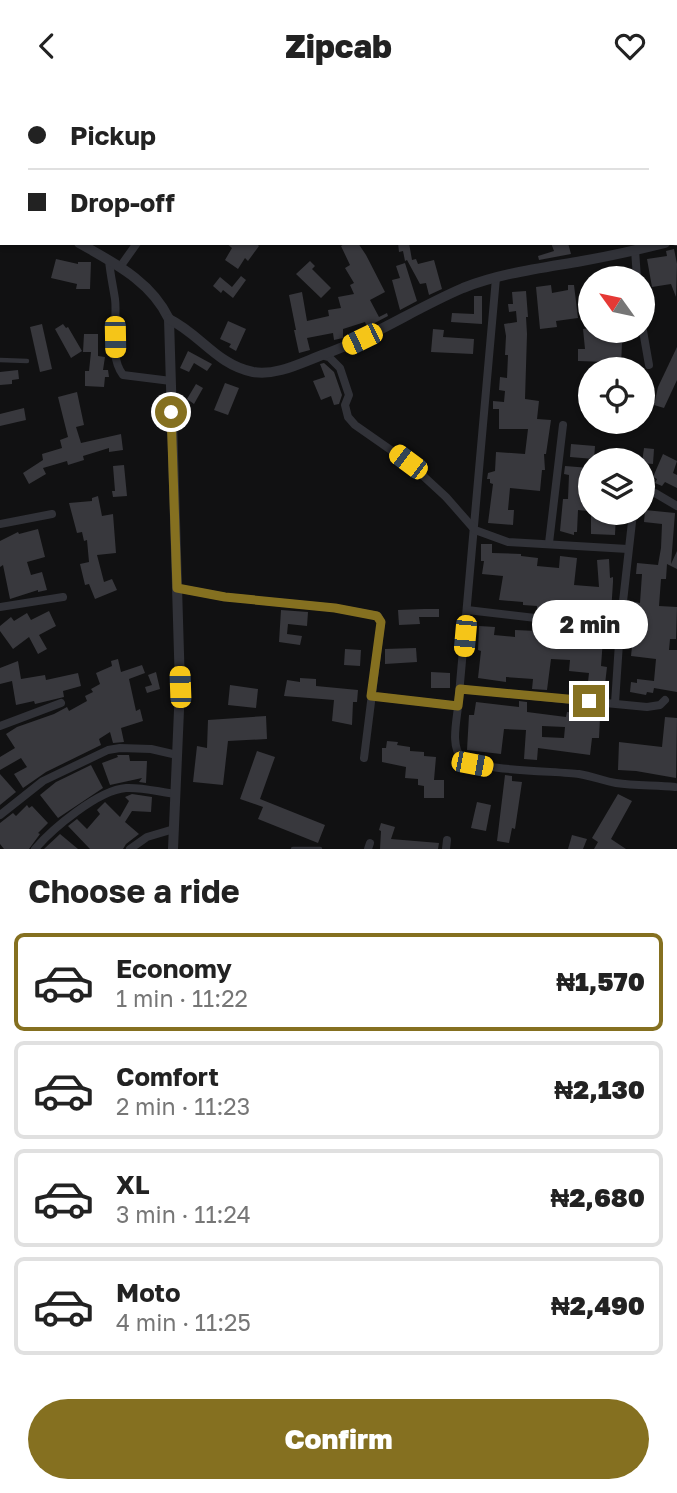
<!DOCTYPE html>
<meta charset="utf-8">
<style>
:root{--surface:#fff;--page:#f2f2f2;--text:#222;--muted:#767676;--line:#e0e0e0;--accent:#857020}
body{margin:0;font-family:"Golos Text",sans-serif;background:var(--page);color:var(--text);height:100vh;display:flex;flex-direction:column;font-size:26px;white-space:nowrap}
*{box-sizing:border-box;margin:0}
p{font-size:23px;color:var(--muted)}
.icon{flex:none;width:38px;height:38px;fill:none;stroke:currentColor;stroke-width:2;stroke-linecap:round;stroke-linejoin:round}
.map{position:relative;height:758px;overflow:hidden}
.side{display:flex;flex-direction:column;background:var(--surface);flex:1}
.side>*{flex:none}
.top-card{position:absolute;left:0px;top:0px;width:677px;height:154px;box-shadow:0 2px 5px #0004;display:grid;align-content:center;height:154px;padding:0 28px;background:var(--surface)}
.needle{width:46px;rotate:303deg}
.tools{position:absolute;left:578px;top:175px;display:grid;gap:14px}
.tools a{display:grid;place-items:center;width:77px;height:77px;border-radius:50%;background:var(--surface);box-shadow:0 2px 5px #0004;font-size:35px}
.end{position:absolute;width:32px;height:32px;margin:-16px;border:9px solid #857020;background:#fff;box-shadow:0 0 0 4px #fff}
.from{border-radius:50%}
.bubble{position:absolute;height:49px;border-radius:24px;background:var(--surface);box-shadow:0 2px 5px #0004;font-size:23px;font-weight:800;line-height:49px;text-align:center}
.car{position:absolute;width:21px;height:42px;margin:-21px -10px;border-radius:9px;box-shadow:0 0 5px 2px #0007;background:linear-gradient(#f5c518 24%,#345 0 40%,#f5c518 0 76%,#345 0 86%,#f5c518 0)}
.top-card b{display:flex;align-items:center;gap:24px;height:66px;font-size:26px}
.top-card b+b{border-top:2px solid var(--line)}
.top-card i{width:18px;height:18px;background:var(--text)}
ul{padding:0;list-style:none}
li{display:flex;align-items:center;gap:21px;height:98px;margin:0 14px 10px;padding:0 14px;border:4px solid var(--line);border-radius:10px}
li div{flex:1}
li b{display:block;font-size:26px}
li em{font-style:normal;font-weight:800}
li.selected{border-color:var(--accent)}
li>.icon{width:63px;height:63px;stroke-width:1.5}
h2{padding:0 28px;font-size:32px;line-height:84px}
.primary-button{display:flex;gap:14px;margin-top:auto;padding:14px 28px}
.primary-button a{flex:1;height:80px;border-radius:42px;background:var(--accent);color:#fff;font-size:28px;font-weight:800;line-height:80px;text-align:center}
header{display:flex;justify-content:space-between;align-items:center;height:91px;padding:0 28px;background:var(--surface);font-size:32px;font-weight:800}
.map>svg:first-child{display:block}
.building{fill:#38383d;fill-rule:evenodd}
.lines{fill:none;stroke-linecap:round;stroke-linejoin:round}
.service{stroke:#313238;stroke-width:4.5}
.minor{stroke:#313238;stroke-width:8}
.tertiary{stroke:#313238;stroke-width:10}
.route{stroke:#857020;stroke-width:9}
</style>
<header><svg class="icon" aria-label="back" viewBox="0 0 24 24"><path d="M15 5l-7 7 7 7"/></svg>Zipcab<svg class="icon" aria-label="heart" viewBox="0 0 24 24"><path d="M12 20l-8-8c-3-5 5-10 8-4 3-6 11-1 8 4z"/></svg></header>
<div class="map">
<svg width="677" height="758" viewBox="0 0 677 758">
<rect width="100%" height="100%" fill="#111112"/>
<!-- building -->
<g class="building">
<polygon points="226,152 256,152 259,155 248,170 245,167 238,178 225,169 232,157"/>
<polygon points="346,152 358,152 366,164 385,201 370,209 379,226 387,222 388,225 367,236 365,231 343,238 343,247 334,249 333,242 307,247 310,259 299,262 294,239 296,239 289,204 302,201 307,230 329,225 328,219 341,217 338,206 354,203 350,194 354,192 345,177 350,174 341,155"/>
<polygon points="398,152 409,152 412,169 416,168 418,173 434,169 442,198 429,204 426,192 420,193 407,169 405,170 403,160 399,161"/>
<polygon points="551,152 568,152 571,163 539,169 538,165 554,160"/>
<polygon points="674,158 677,173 676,206 671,193 652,196 647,168 667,165 666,160"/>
<polygon points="56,168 78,173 78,171 91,171 90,198 76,198 77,193 51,187"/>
<polygon points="310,170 315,175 312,178 331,197 321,207 296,183"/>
<polygon points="405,172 417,210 400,219 392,189 400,187 396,175"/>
<polygon points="241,185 246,189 233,207 223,199 221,202 213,195 220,186 232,196"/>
<polygon points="551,194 552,202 568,199 568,194 574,194 578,227 556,230 557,236 540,238 536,196"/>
<polygon points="526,200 528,226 526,226 527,243 525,308 539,310 537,328 551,329 546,363 544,363 545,379 542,379 540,400 510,397 508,419 514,419 513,434 488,432 493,393 490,392 490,388 487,388 488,382 495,380 496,361 525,363 528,338 499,338 499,318 493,318 493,310 504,311 505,300 499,299 500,286 507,287 508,264 505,264 506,245 504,233 517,231 516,220 509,221 508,213 513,213 512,201"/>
<polygon points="474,205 482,205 482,233 451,231 452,222 474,223"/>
<polygon points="228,230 246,238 236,260 229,256 231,253 220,248"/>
<polygon points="42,233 52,278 40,281 30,236"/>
<polygon points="63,233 66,237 68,236 82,260 71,267 55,238"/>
<polygon points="590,237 590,240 631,240 631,248 622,252 621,275 608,275 608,271 578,270 578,258 585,258 583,238"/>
<polygon points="433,238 444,239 443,246 474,248 473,263 431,261"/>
<polygon points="84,243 98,243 98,265 105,266 103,279 108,279 109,286 105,286 104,296 85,295 85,280 89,280 91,261 83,261"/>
<polygon points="677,256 677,289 664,317 654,314 658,296"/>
<polygon points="188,260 212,273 207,280 194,272 189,281 180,277"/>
<polygon points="324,272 334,281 342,304 339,313 334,314 331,305 321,309 313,290 325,286 320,273"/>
<polygon points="18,279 19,288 12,289 12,293 0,294 0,281"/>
<polygon points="225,292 239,297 228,324 214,319"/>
<polygon points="196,293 203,297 194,313 187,308"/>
<polygon points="77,301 84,334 76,336 81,352 121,343 123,359 109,361 109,357 83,365 84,369 68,374 67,370 43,377 46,383 29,393 23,382 43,369 42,363 62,357 60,349 68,346 58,306"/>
<polygon points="24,317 26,329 0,335 0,323"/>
<polygon points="571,353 595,355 594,368 570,366"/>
<polygon points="644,357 654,358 653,373 642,372"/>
<polygon points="663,363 677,370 673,382 677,384 677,397 665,391 662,395 655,392 657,388 653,386"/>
<polygon points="124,374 127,405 113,406 112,400 115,400 113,375"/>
<polygon points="565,375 590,377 587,420 578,419 577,441 574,441 574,444 560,440 563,408 568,408 569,384 564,383"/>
<polygon points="98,405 102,425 113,423 116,462 97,464 104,491 112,488 117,499 95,508 89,493 85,494 80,473 89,471 87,449 84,450 82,441 77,442 69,412 92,410 92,407"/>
<polygon points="645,419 675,422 671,473 677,460 677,478 667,473 666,488 661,488 659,515 677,516 676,548 670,548 669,559 677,559 677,601 654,597 653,602 647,601 646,604 630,601 631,591 637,592 637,588 654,590 656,568 631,565 633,546 629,546 635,511 640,512 642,483 636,483 637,472 658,474 661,457 662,433 644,431"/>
<polygon points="591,422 616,422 615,444 591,443"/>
<polygon points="38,438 45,466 27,471 31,484 42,481 47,499 38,501 38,499 10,508 3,474 0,476 0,450 18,441 19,443"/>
<polygon points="481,453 492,453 492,462 521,463 521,465 538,467 537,475 559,477 560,465 577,467 574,494 599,496 597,469 609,468 610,487 613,486 613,491 611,522 537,518 537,515 523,514 523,511 499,509 503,485 482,483 484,470 481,470"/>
<polygon points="424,518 439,518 439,526 419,526 420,533 399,534 398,519"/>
<polygon points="281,519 308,521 307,535 288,533 287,543 302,545 300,554 279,551"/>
<polygon points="49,520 56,535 39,544 47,558 38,563 29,546 13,558 0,540 0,535 11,526 14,530 27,522 31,529"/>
<polygon points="479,535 495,536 494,544 515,546 515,539 536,540 552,540 552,543 603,548 601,575 607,576 604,602 587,600 589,582 569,580 570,569 551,568 547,599 532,598 533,588 506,586 506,591 478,587 481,560 478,559"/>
<polygon points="416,557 417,571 385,573 385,558"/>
<polygon points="345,558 361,559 360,575 344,574"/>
<polygon points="118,568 121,581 142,574 145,582 129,588 136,620 140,618 143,630 121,637 124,651 113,652 110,641 99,648 101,654 46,681 23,697 14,683 27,676 21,667 0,679 0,666 15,657 6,643 17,636 54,623 67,616 69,620 87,610 85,605 93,601 91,598 100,593 96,582 112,575 111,570"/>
<polygon points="18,570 21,588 45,584 46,589 78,582 81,595 63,600 64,606 35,613 34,610 16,614 12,590 0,593 0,577"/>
<polygon points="156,581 160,598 147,602 145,596 152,594 148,584"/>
<polygon points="431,581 450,582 450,597 431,597"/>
<polygon points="300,587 316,588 316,595 358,599 357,611 353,611 352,634 332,630 334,609 284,605 287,589 300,591"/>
<polygon points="230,594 258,598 256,617 228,614"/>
<path d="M519,610L527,611V621L566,626L567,621L584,623L583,626L600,627L599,647H592L590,664L538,657L537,669L524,668L526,639L504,638L501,663L467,659L469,624H474L476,611L519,616ZM542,635L565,636L564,647L542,646Z"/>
<polygon points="266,625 267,648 228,650 223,694 193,691 197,655 207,657 208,629"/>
<polygon points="665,626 677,627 676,687 636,680 618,679 619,651 662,656"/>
<polygon points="387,650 398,651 397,654 410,656 410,660 424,661 424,665 436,666 434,689 444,689 444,707 424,707 424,695 418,694 418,688 405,687 406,676 382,671 382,657 386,657"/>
<polygon points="257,660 275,666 260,708 325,734 318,752 258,728 263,716 240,708"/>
<polygon points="117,664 129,664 130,670 147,670 146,692 139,691 142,687 110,694 102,672 118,666"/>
<polygon points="91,674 103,697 58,727 40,704 56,691"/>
<polygon points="0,683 16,701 0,714"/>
<polygon points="505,684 512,685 512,690 522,691 515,738 512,737 509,752 497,750"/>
<polygon points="132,703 152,706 151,721 132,720 125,731 139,743 126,753 123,758 90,758 68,735 77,728 87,738 100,723 97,719 105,711 120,726 129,710 125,706"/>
<polygon points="618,703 632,710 611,748 626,758 594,758 598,751 592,747"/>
<polygon points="477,711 491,714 486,740 471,737"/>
<polygon points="27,714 29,717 32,715 48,732 38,742 40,743 29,758 4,758 0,753 0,732 13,722 16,725"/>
<polygon points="381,732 395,736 391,748 439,752 438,758 380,758 381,740 379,739"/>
<polygon points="60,743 78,758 44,758"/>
<polygon points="572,744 587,748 583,758 568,758"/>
</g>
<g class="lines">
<!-- service -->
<g class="service">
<polyline points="0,269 27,270"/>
<polyline points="293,758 320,758"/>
</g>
<!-- minor -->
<g class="minor">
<polyline points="347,0 348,2"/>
<polyline points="298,2 301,0"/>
<polyline points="631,2 633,0"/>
<polyline points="676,37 677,36"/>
<polyline points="635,159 637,187"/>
<path d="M109,169C110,182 113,195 115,208C118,230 108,265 123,284L171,290"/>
<polyline points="120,176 137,152"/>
<path d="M496,187L458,615C457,629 450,656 462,667C475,680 557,680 579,683C592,685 604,690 616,692C635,695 656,694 675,696"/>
<polyline points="642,234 649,274"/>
<polyline points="321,264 329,266 340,277 349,304 345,314 348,326 355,334 408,371 446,406 475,439 508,451 628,458"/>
<polyline points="642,404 655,402 677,415"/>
<polyline points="0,433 52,423"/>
<polyline points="549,452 563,334"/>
<polyline points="177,497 225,506 335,517 378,525 381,531 364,667"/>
<polyline points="0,516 63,506"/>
<polyline points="467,519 620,537"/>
<polyline points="460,598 647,616 660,614 665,609"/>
<polyline points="371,605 458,615"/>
<polyline points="615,612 620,537 633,422"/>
<polyline points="0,635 61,612"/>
<polyline points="0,724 43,690 108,659 120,657 151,658 177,664"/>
<path d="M35,758C52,738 98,699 126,697C142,696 159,701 176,703"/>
<polyline points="130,758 147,746 174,738"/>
<polyline points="368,758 370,752"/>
<polyline points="446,758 447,749"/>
</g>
<!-- tertiary -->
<g class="tertiary">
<polyline points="0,108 2,109"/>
<polyline points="676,150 677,150"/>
<path d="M79,152C114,172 151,190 169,228L180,596L173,758"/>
<path d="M169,228C200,243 217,274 253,281C278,285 302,271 325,263C373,246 416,217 463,197C501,182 542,177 582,170C610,165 637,159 665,152"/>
</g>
</g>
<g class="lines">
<!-- route -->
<polyline class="route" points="171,321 177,497 225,506 335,517 377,525 381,531 371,605 458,615 460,598 589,610"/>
</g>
</svg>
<div class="tools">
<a><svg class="needle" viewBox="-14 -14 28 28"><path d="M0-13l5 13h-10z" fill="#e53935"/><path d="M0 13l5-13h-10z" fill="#767676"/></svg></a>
<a><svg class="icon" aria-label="locate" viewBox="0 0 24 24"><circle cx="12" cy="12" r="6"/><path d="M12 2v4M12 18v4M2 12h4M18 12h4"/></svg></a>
<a><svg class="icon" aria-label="layers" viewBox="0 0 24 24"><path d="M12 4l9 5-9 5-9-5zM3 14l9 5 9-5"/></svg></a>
</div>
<i class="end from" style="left:171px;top:321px"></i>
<i class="end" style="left:589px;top:610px"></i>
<div class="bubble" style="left:532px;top:509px;width:116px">2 min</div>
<i class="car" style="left:115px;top:246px;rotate:179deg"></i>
<i class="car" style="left:362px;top:248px;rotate:244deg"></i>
<i class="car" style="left:408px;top:371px;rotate:307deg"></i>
<i class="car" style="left:465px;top:545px;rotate:185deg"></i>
<i class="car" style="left:180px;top:596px;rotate:358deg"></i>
<i class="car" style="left:472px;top:673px;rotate:101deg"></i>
<div class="top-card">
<b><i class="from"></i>Pickup</b>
<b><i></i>Drop-off</b>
</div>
</div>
<section class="side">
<h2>Choose a ride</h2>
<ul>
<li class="selected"><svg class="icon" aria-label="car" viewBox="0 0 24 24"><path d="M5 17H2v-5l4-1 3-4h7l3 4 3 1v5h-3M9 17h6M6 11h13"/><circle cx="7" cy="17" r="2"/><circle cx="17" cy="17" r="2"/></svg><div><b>Economy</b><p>1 min · 11:22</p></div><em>₦1,570</em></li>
<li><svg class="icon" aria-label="car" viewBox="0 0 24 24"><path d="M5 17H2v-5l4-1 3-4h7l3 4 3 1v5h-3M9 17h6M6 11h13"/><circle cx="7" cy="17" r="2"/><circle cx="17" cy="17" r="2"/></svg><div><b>Comfort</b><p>2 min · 11:23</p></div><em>₦2,130</em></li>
<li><svg class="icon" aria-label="car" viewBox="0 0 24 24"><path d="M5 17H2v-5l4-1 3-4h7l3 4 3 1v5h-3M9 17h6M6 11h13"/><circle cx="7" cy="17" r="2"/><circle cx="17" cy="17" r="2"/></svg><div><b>XL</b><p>3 min · 11:24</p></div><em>₦2,680</em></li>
<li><svg class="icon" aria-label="car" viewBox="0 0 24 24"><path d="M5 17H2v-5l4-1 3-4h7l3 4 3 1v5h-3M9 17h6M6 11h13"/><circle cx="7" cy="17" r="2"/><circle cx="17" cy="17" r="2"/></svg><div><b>Moto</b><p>4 min · 11:25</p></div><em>₦2,490</em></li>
</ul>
<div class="primary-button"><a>Confirm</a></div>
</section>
